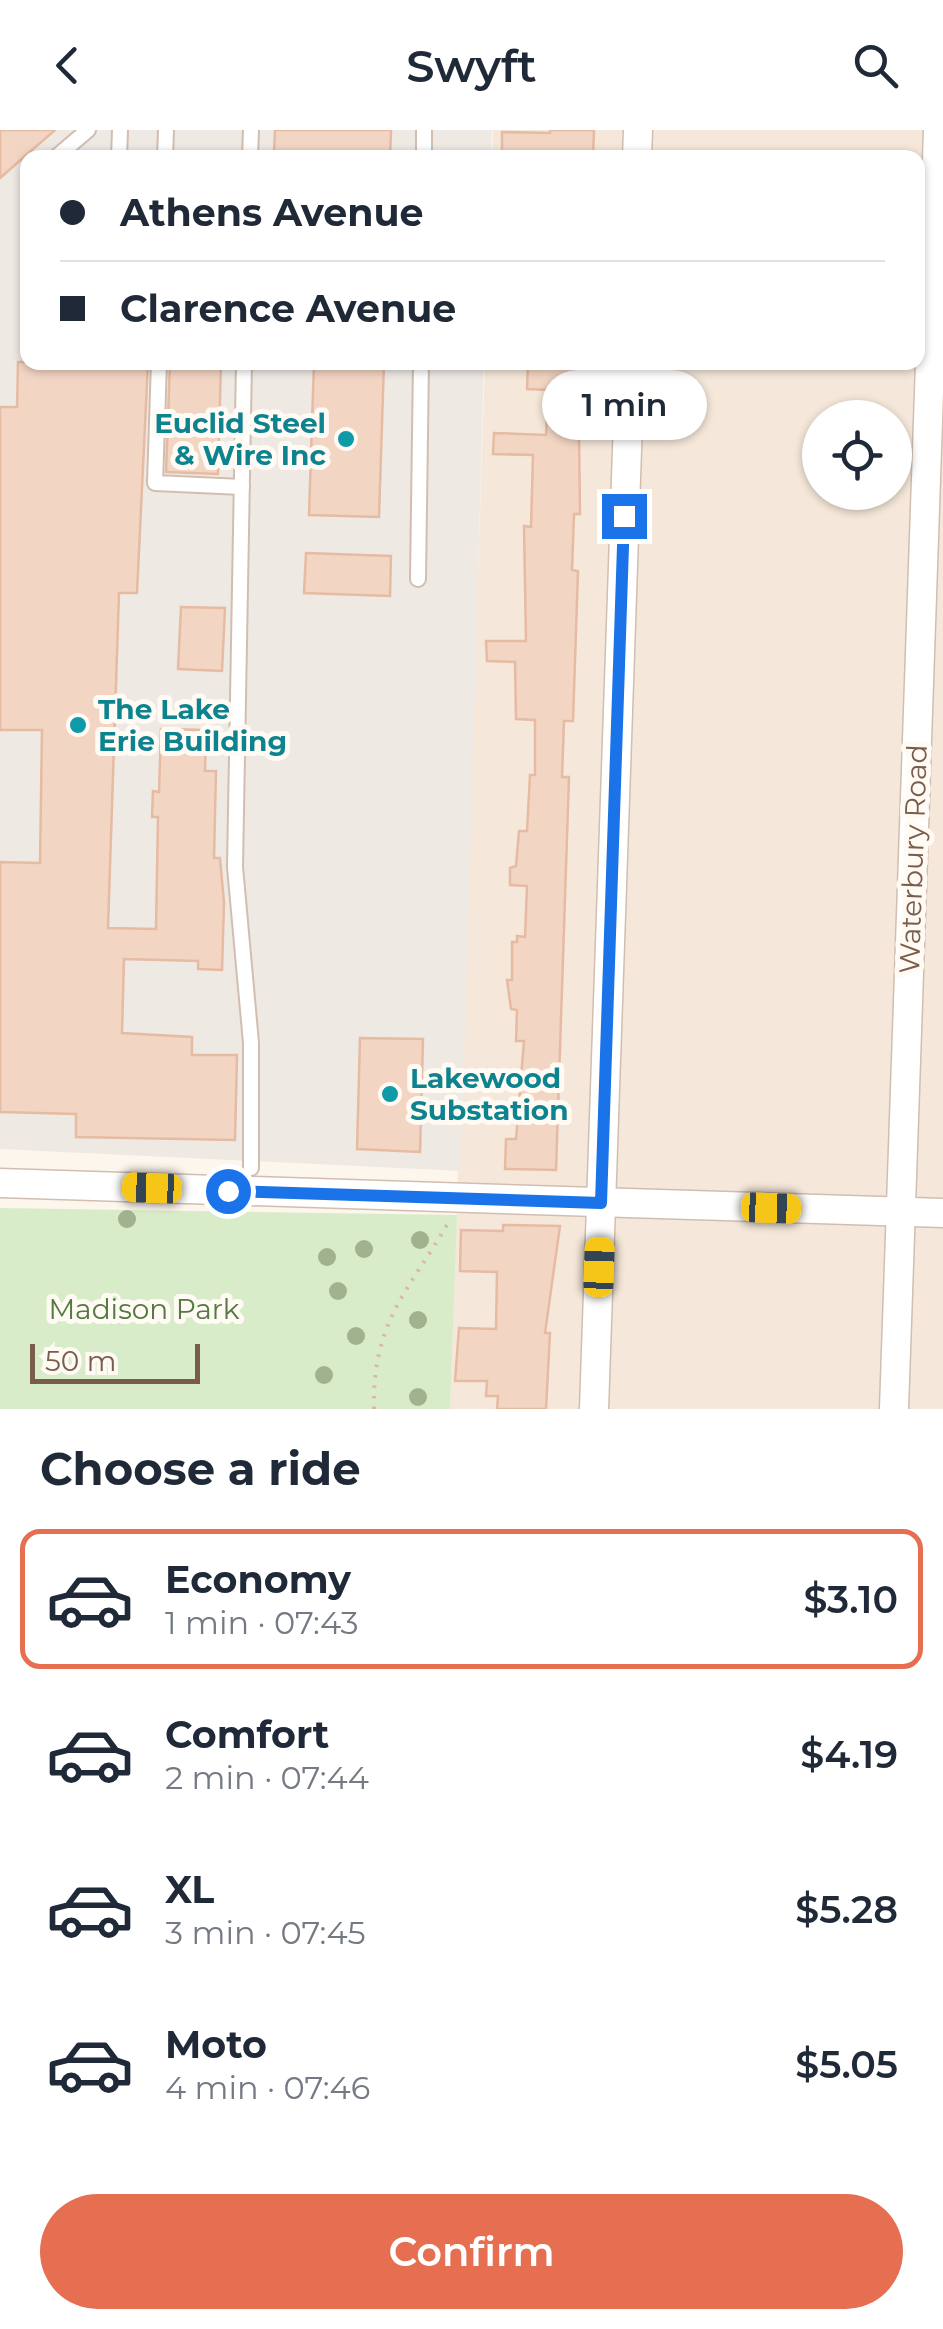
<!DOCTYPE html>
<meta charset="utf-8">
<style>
:root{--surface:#fff;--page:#f2f2f3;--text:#1f2937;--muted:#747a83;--line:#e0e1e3;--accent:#e76f51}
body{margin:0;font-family:Montserrat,sans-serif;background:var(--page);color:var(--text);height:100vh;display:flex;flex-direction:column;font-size:38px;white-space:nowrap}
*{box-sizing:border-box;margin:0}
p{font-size:32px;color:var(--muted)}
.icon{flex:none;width:55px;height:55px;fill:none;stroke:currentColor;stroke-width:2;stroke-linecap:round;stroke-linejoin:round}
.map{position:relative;height:1279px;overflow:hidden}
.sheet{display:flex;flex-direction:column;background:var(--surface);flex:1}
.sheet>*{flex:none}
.banner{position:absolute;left:20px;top:20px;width:905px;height:220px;border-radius:20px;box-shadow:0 2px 8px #0004;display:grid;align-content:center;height:220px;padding:0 40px;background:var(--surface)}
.buttons{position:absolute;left:802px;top:270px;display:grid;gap:20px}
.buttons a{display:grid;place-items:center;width:110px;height:110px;border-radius:50%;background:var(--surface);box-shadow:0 2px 8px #0004;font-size:50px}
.scale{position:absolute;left:30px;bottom:25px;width:170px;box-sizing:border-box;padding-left:10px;border:5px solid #7a5c4d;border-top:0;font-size:28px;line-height:35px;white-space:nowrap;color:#7a5c4d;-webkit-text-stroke:8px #fffaf3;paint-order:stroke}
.end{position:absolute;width:45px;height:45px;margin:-22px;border:12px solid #1a73e8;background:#fff;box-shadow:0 0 0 5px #fff}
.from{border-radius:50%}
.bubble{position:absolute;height:70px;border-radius:35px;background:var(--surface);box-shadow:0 2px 8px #0004;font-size:32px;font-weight:600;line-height:70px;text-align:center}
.car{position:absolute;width:30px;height:60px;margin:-30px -15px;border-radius:12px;box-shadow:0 0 8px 2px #0007;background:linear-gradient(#f5c518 24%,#345 0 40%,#f5c518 0 76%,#345 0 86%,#f5c518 0)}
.banner b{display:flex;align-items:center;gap:35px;height:95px;font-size:38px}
.banner b+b{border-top:2px solid var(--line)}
.banner i{width:25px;height:25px;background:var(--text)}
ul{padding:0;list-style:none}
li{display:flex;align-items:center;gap:30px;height:140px;margin:0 20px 15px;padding:0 20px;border:5px solid transparent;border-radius:20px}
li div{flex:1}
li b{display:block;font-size:38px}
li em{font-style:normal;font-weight:600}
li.active{border-color:var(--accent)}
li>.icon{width:90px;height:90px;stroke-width:1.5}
h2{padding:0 40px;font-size:45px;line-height:120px}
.button{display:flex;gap:20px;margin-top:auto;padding:20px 40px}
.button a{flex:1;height:115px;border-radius:60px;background:var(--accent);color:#fff;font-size:40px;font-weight:600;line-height:115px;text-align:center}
header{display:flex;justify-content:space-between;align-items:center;height:130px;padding:0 40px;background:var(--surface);font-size:45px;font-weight:600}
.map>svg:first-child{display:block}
.residential{fill:#f5e8da;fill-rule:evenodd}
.industrial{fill:#efe9e4}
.green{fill:#d8ecc9}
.building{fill:#f3d5c3;stroke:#e6bba3;stroke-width:2.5}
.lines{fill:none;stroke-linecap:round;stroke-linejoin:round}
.lane-casing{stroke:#d1beb0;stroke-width:18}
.street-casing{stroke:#d1beb0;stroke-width:31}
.path{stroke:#d9b8a5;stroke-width:4;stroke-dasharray:2.5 8;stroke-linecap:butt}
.lane{stroke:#fff;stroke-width:14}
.street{stroke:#fff;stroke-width:28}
.tree{fill:#a0b28e}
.route{stroke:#1a73e8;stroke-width:12}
.culture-dot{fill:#0f9aa8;stroke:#fffaf3;stroke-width:4}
.labels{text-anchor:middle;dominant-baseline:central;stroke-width:10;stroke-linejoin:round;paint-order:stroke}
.culture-label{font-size:28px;font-weight:bold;fill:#0d838f;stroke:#fffaf3;text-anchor:start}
.street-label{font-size:28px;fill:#7a5c4d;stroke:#fffaf3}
.park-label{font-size:28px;fill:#537a41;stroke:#fffaf3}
</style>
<header><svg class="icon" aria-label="back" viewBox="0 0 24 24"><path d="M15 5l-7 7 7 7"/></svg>Swyft<svg class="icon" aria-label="search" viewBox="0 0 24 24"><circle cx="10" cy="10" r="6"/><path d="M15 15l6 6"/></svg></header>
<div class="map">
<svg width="943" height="1279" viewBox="0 0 943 1279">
<rect width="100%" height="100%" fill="#fdf6ec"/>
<!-- residential -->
<path class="residential" d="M493,0H943V1279H450L485,233L918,232V28L492,27ZM820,288H895V362H820Z"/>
<!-- industrial -->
<polygon class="industrial" points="0,0 492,0 491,27 28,28 28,232 484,233 461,1041 0,1019"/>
<!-- green -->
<polygon class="green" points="0,1078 457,1085 450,1279 0,1279"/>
<!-- building -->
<g class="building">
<polygon points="0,0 55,0 0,48"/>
<polygon points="275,0 391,0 390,28 324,28 324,24 274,22"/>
<polygon points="550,0 594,0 593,28 502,24 502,2 550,3"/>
<polygon points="18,232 148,232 137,463 119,463 108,798 156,799 158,687 152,687 153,661 159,662 161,599 206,600 205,641 216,641 214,728 220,728 224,773 222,840 198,839 198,831 124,829 122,903 192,907 192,925 237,925 235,1010 76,1007 76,984 0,982 0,732 40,733 42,600 0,600 0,277 17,277"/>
<polygon points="170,232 221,232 218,344 166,342"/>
<polygon points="314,232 384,232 379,387 309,385"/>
<polygon points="528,232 586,232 584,302 579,302 580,384 574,384 572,440 578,441 573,591 564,591 562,647 569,647 556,1040 505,1039 506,1009 516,1009 524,911 516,911 517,880 511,879 507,850 512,850 512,812 517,812 517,806 525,807 527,756 510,755 510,738 516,736 519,701 527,701 530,645 535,645 535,590 516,589 515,532 487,531 486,511 526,511 524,396 531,397 533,325 493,324 494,303 546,305 548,260 527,259"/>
<polygon points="306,423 391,426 390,466 304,463"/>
<polygon points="181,477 225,478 222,541 178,539"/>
<polygon points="360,908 423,909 420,1022 357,1019"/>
<polygon points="503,1095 560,1096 545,1203 550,1203 546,1279 497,1279 498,1266 486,1266 487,1251 455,1251 459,1198 496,1199 497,1142 460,1141 461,1100 503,1101"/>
</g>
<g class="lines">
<!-- lane casing -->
<g class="lane-casing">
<g id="lane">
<polyline points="55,28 88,0"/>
<polyline points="119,28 120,0"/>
<polyline points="165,28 166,0"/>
<polyline points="250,28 251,0"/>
<polyline points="424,28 424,0"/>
<polyline points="159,232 155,353 242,357"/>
<polyline points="244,232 235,737 251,913 251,1038"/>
<polyline points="418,449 421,232"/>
</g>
</g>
<!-- street casing -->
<g class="street-casing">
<g id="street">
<polyline points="637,28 638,0"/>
<polyline points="0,1053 943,1083"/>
<polyline points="594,1279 630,232"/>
<polyline points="894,1279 938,0"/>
</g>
</g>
<!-- path -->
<path class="path" d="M374,1279C372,1192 408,1162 448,1093"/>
<!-- lane -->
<use href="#lane" class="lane"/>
<!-- street -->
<use href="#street" class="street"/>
</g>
<!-- trees -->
<g class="tree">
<circle cx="127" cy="1089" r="9"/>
<circle cx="420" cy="1110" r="9"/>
<circle cx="364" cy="1119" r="9"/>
<circle cx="327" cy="1127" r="9"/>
<circle cx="338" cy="1161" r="9"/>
<circle cx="418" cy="1190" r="9"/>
<circle cx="356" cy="1206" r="9"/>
<circle cx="324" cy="1245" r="9"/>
<circle cx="418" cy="1267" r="9"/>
</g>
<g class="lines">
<!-- route -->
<polyline class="route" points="228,1061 601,1073 624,386"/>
</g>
<!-- markers -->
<g class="culture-dot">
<circle cx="346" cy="309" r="10"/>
<circle cx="78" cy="595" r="10"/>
<circle cx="390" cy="964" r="10"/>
</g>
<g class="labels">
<!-- culture labels -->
<g class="culture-label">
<text x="326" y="293" text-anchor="end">Euclid Steel<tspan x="326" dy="32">&amp; Wire Inc</tspan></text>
<text x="98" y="579">The Lake<tspan x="98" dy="32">Erie Building</tspan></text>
<text x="410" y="948">Lakewood<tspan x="410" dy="32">Substation</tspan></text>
</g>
<!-- street labels -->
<g class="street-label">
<text transform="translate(913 729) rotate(-88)">Waterbury Road</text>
</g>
<!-- park labels -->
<g class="park-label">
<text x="144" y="1179">Madison Park</text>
</g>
</g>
</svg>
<div class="buttons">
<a><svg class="icon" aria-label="locate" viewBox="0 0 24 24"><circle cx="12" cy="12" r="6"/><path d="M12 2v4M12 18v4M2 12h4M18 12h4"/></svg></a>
</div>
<div class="scale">50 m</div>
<i class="end from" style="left:228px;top:1061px"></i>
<i class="end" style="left:624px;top:386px"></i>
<div class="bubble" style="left:542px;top:240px;width:165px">1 min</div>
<i class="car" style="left:152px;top:1058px;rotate:272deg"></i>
<i class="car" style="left:771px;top:1078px;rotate:92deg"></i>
<i class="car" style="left:599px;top:1137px;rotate:2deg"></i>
<div class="banner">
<b><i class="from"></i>Athens Avenue</b>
<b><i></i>Clarence Avenue</b>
</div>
</div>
<section class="sheet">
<h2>Choose a ride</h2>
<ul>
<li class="active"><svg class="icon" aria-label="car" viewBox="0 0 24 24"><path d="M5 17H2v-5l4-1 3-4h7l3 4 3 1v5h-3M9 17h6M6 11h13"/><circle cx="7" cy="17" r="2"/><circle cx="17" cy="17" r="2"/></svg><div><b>Economy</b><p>1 min · 07:43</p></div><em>$3.10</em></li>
<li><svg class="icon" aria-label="car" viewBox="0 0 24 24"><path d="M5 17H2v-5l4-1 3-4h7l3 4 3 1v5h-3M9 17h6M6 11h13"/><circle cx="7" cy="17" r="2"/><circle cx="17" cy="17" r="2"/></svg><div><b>Comfort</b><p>2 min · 07:44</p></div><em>$4.19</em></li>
<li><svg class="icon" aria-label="car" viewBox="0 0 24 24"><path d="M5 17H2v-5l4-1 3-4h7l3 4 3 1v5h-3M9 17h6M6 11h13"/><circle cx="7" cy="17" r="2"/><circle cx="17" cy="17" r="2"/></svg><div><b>XL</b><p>3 min · 07:45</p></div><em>$5.28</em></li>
<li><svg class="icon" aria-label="car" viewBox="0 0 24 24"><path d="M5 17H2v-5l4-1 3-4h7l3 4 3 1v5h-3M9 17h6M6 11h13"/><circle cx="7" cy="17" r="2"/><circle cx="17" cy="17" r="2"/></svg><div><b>Moto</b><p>4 min · 07:46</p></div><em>$5.05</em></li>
</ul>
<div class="button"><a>Confirm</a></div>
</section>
